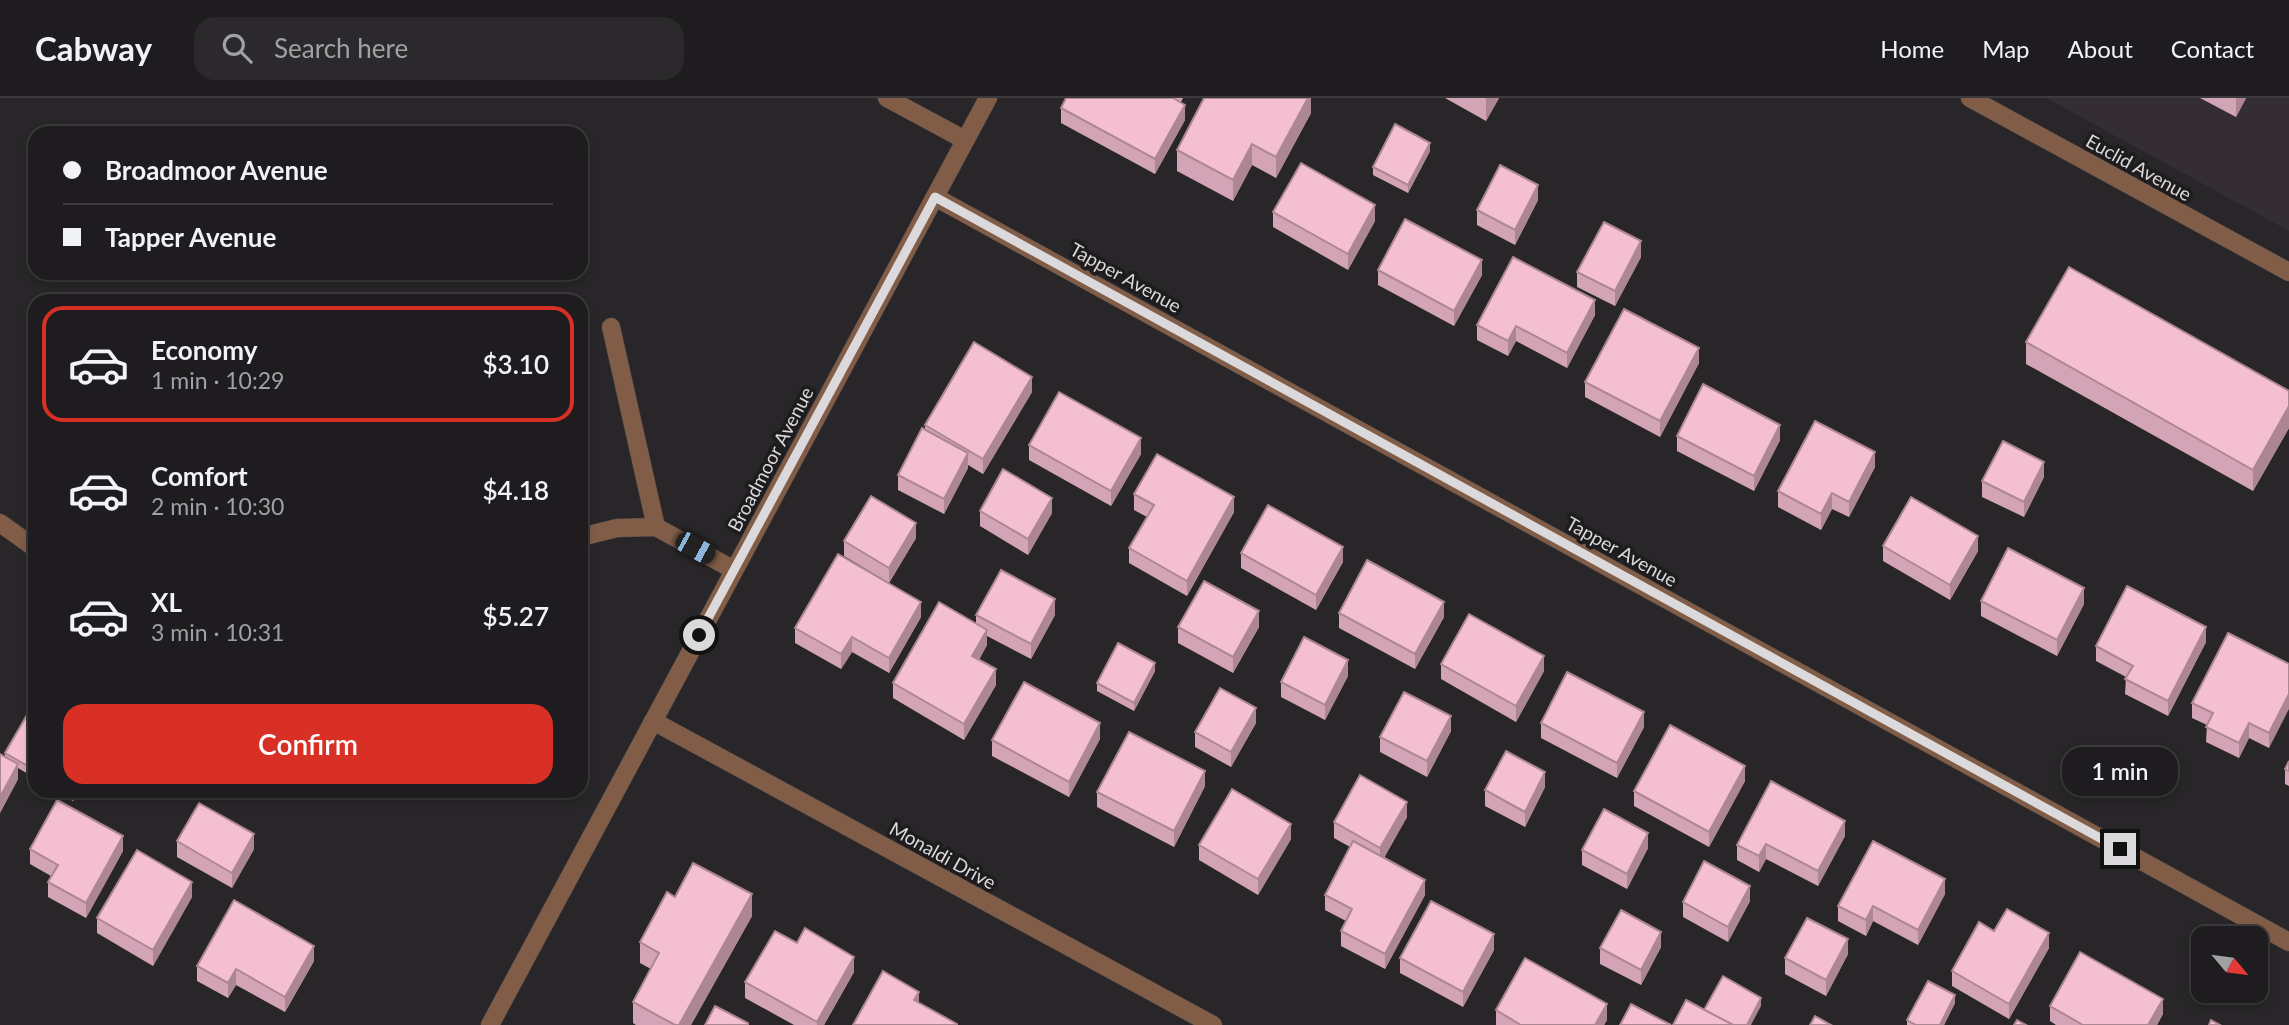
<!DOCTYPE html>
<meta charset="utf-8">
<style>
:root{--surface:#1e1c1e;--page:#2b292b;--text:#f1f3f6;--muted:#a1a1a4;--line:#3c3a3c;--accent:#d93025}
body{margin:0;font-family:Lato,sans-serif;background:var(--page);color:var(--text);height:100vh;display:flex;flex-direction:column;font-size:26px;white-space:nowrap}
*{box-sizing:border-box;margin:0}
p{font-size:23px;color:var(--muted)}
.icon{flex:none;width:38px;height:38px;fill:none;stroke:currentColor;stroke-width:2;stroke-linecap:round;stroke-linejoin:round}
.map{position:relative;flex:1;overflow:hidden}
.sheet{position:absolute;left:28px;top:196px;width:560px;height:504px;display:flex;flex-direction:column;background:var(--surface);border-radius:21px;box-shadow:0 4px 10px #0003,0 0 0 2px var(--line)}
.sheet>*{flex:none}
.hud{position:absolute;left:28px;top:28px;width:560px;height:154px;border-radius:21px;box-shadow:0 4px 10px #0003,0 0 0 2px var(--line);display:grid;align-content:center;height:154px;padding:0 35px;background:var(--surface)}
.needle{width:46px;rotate:119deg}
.fabs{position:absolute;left:2191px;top:828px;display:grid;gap:14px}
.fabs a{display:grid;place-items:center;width:77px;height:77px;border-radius:14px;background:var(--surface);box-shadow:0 4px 10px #0003,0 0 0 2px var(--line);font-size:35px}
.end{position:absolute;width:32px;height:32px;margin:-16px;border:9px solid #dbd9db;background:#111;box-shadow:0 0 0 4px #111}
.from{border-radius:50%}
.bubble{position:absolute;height:49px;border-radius:21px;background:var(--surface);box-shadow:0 4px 10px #0003,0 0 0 2px var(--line);font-size:23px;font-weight:600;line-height:49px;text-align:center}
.car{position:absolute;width:21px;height:42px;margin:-21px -10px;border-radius:9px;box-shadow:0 0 5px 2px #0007;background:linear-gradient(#222 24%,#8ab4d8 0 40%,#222 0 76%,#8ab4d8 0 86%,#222 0)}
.hud b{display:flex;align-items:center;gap:24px;height:66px;font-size:26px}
.hud b+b{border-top:2px solid var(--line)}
.hud i{width:18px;height:18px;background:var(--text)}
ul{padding:12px 0 0;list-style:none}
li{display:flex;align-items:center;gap:21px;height:116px;margin:0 14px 10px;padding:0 21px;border:4px solid transparent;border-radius:21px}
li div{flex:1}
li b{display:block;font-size:26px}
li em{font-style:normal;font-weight:600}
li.current{border-color:var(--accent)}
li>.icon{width:63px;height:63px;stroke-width:1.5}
.button{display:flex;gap:14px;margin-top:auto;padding:14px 35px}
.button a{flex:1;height:80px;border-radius:21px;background:var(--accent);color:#fff;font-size:28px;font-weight:600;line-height:80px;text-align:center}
header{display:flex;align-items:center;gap:42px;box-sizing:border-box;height:98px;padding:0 35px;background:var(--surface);border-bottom:2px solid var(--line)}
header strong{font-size:33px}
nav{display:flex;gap:38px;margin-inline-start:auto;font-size:24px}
.search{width:490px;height:63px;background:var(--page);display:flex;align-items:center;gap:18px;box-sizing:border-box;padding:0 24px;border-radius:21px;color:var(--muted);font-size:26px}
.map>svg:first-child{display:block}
.built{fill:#342d33}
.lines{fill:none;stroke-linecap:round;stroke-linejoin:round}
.minor-casing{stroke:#454345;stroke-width:19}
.minor{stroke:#815d48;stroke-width:18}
.wall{fill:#d3a4b5}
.shaded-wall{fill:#ac8693}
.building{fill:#f5bfd2;stroke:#ac8693;stroke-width:2}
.route{stroke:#dbd9db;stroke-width:9}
.labels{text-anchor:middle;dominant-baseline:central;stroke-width:7;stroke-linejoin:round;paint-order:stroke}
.street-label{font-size:19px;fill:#dbd9db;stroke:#1e1c1e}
</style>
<header>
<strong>Cabway</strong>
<div class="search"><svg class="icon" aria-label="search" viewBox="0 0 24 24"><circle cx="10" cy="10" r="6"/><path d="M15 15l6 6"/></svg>Search here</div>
<nav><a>Home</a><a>Map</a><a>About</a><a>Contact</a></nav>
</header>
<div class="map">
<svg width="2289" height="927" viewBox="0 0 2289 927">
<rect width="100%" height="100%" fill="#282628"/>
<!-- built -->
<polygon class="built" points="2046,0 2289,0 2289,133 2249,111"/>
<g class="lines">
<!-- minor casing -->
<g class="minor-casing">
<g id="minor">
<polyline points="887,0 965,42"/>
<polyline points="1970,0 2289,174"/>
<polyline points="935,99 2289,844"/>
<polyline points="611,229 656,429"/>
<polyline points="0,425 35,450"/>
<polyline points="581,439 617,430 656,429 734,472"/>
<polyline points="653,623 1213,927"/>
<polyline points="490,927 988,0"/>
</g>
</g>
<!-- minor -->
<use href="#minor" class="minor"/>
</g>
<!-- wall -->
<g class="wall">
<polygon points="1066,0 1183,0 1181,4 1185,22 1155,76 1061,25 1061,10"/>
<polygon points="1311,0 1311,15 1276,80 1252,67 1233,103 1177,73 1177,52"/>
<polygon points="1445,0 1499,0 1486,23"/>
<polygon points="2200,0 2246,0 2236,19"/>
<polygon points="1430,53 1408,95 1373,77 1373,69"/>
<polygon points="1538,102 1515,147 1477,127 1477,112"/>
<polygon points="1273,114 1375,123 1348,172 1273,129"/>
<polygon points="1641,159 1615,208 1577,189 1577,174"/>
<polygon points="1378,172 1482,177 1454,228 1378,187"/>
<polygon points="1595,217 1567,270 1516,243 1508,258 1477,242 1477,227"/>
<polygon points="2026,244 2289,293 2289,330 2253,393 2026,266"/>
<polygon points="1699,265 1660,339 1585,299 1585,284"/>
<polygon points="1032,294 983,376 968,367 968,370 944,416 898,392 898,377 925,332 925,327"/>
<polygon points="1677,338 1780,342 1754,393 1677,353"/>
<polygon points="1029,347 1141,356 1111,408 1029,362"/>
<polygon points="1875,369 1849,419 1832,411 1821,432 1778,409 1778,393"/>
<polygon points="2044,379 2024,419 1982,399 1982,383"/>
<polygon points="1134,396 1234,414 1187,498 1129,465 1129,450 1147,419 1134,412"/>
<polygon points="980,413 1052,415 1028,457 980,428"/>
<polygon points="916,440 889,485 844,458 844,443"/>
<polygon points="1883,448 1978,453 1950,502 1883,463"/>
<polygon points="1241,455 1343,464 1316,512 1241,470"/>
<polygon points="1981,503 2084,506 2057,558 1981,518"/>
<polygon points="1339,515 1444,519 1415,571 1339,530"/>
<polygon points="976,517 1055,517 1031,561 987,538 987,547 979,562 996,587 964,642 893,600 893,585 976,526"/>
<polygon points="921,519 889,575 852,554 841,571 795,545 795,530"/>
<polygon points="1178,529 1259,529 1233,575 1178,545"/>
<polygon points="2206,544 2168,618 2125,596 2126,579 2096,563 2096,548"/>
<polygon points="1441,566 1544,573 1516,624 1441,581"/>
<polygon points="2289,566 2269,650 2249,640 2239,660 2206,644 2207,627 2192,620 2192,605"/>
<polygon points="1155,573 1134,613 1097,593 1097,585"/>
<polygon points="1348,578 1325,622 1281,599 1281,584"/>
<polygon points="35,622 33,679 18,670 18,681 0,715 0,656 5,659 5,655"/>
<polygon points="1256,625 1231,669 1195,649 1195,634"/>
<polygon points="1541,625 1644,629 1617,680 1541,640"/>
<polygon points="1451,633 1427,679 1380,654 1380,639"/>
<polygon points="1100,641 1069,699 992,658 992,642"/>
<polygon points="2289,663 2289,688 2285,686 2285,671"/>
<polygon points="1745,683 1709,749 1634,708 1634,693"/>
<polygon points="1205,688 1174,749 1097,709 1097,694"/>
<polygon points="1545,689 1525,729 1485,708 1485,692"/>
<polygon points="56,693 79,693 73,703"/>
<polygon points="1407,719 1384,760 1425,797 1385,871 1341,848 1341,833 1346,823 1325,812 1325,797 1350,749 1334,740 1334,724"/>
<polygon points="1845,738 1818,788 1766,761 1759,774 1737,762 1737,747"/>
<polygon points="1291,741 1258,797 1199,762 1199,747"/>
<polygon points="177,743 254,751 232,790 177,759"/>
<polygon points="1648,750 1627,791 1582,767 1582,752"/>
<polygon points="30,751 123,753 86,820 48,799 48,784 51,778 30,766"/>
<polygon points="1945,796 1918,847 1873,823 1866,838 1838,823 1838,808"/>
<polygon points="192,799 153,868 97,835 97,820"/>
<polygon points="675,799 752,818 691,927 636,927 633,925 633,904 651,871 640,865 640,844"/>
<polygon points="1750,803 1728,844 1683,819 1683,804"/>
<polygon points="1994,833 2049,850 2009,921 1952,888 1952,873"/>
<polygon points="797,845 854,874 824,927 794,927 745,900 745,884"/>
<polygon points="1661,849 1641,887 1600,866 1600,850"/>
<polygon points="1494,852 1463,909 1400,875 1400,860"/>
<polygon points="1848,856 1826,898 1785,876 1785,860"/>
<polygon points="314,863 285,914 236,887 228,900 197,883 197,868"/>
<polygon points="1955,905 1944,927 1907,927 1907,922"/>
<polygon points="2050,908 2163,916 2157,927 2056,927 2050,923"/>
<polygon points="1496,912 1607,922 1604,927 1496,927"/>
</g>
<!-- shaded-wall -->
<g class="shaded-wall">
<polygon points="1308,0 1311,0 1311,15 1276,80 1276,59"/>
<polygon points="1486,0 1499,0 1486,23"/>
<polygon points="2236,0 2246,0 2236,19"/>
<polygon points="1185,7 1185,22 1155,76 1155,61"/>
<polygon points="1430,45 1430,53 1408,95 1408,87"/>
<polygon points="1252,46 1252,67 1233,103 1233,82"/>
<polygon points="1538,87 1538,102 1515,147 1515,132"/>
<polygon points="1375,107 1375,123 1348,172 1348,156"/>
<polygon points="1641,143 1641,159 1615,208 1615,193"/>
<polygon points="1482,162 1482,177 1454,228 1454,213"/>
<polygon points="1595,202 1595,217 1567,270 1567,255"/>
<polygon points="1516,228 1516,243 1508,258 1508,243"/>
<polygon points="1699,250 1699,265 1660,339 1660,323"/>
<polygon points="1032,279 1032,294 983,376 983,361"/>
<polygon points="2289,308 2289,330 2253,393 2253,372"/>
<polygon points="1780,327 1780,342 1754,393 1754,378"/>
<polygon points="1141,340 1141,356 1111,408 1111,393"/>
<polygon points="1875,354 1875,369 1849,419 1849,404"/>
<polygon points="968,355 968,370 944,416 944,401"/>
<polygon points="2044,364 2044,379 2024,419 2024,404"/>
<polygon points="1832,395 1832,411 1821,432 1821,416"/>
<polygon points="1234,399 1234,414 1187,498 1187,483"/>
<polygon points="1052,400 1052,415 1028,457 1028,441"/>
<polygon points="916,425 916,440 889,485 889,470"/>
<polygon points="1978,438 1978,453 1950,502 1950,487"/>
<polygon points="1343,449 1343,464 1316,512 1316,497"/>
<polygon points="2084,490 2084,506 2057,558 2057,542"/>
<polygon points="1055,501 1055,517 1031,561 1031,546"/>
<polygon points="921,504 921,519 889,575 889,560"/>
<polygon points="1444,504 1444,519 1415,571 1415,556"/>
<polygon points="1259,513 1259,529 1233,575 1233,559"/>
<polygon points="2206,529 2206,544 2168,618 2168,603"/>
<polygon points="987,532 987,547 972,573 972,558"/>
<polygon points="852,539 852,554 841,571 841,556"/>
<polygon points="1544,558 1544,573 1516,624 1516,608"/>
<polygon points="1348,562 1348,578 1325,622 1325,607"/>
<polygon points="1155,565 1155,573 1134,613 1134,605"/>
<polygon points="996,571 996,587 964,642 964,626"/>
<polygon points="2289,596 2289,611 2269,650 2269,635"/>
<polygon points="1256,610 1256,625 1231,669 1231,654"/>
<polygon points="1644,614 1644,629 1617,680 1617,665"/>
<polygon points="1451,618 1451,633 1427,679 1427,663"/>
<polygon points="1100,625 1100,641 1069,699 1069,684"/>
<polygon points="2249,625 2249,640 2239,660 2239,645"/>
<polygon points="18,666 18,681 0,715 0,699"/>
<polygon points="1745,668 1745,683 1709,749 1709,734"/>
<polygon points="1205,673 1205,688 1174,749 1174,733"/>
<polygon points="1545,674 1545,689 1525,729 1525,714"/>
<polygon points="74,693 79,693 73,703 73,695"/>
<polygon points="1407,704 1407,719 1380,766 1380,750"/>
<polygon points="1845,723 1845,738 1818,788 1818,773"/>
<polygon points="1291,726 1291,741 1258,797 1258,781"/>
<polygon points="1648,735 1648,750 1627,791 1627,776"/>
<polygon points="254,736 254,751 232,790 232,775"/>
<polygon points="123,738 123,753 86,820 86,805"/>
<polygon points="1766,746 1766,761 1759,774 1759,758"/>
<polygon points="1945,781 1945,796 1918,847 1918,832"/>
<polygon points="1425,782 1425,797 1385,871 1385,856"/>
<polygon points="192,784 192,799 153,868 153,852"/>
<polygon points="1750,788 1750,803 1728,844 1728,829"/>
<polygon points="752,796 752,818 691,927 679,927"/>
<polygon points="1873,808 1873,823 1866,838 1866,822"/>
<polygon points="1661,834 1661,849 1641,887 1641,872"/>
<polygon points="2049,835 2049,850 2009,921 2009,906"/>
<polygon points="1494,836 1494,852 1463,909 1463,894"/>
<polygon points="1848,841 1848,856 1826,898 1826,882"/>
<polygon points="314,848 314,863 285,914 285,899"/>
<polygon points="854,859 854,874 824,927 817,927 817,924"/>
<polygon points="236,871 236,887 228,900 228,885"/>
<polygon points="919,894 919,909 914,902"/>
<polygon points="1955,897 1955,905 1944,927 1940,927"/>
<polygon points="1761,900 1761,908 1751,927 1747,927"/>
<polygon points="2163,901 2163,916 2157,927 2148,927"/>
<polygon points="1607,906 1607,922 1604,927 1595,927"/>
</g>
<!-- building -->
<g class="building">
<polygon points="1066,0 1173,0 1185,7 1155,61 1061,10"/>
<polygon points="1204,0 1308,0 1276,59 1252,46 1233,82 1177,52"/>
<polygon points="1395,26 1430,45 1408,87 1373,69"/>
<polygon points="1301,65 1375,107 1348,156 1273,114"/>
<polygon points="1500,67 1538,87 1515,132 1477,112"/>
<polygon points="1405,121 1482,162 1454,213 1378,172"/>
<polygon points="1604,124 1641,143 1615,193 1577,174"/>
<polygon points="1513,159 1595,202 1567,255 1516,228 1508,243 1477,227"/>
<polygon points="2069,169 2289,293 2289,308 2253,372 2026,244"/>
<polygon points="1624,211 1699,250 1660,323 1585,284"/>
<polygon points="974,244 1032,279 983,361 925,327"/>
<polygon points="1703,286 1780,327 1754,378 1677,338"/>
<polygon points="1059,294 1141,340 1111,393 1029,347"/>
<polygon points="1815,323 1875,354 1849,404 1832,395 1821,416 1778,393"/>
<polygon points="922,330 968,355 944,401 898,377"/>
<polygon points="2003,343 2044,364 2024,404 1982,383"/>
<polygon points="1157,356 1234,399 1187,483 1129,450 1154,407 1134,396"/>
<polygon points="1003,371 1052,400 1028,441 980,413"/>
<polygon points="871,398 916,425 889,470 844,443"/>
<polygon points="1911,399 1978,438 1950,487 1883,448"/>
<polygon points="1268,407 1343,449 1316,497 1241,455"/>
<polygon points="2008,450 2084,490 2057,542 1981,503"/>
<polygon points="838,456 921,504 889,560 852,539 841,556 795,530"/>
<polygon points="1367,462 1444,504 1415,556 1339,515"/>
<polygon points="1001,472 1055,501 1031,546 976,517"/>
<polygon points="1204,483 1259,513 1233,559 1178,529"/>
<polygon points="2127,488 2206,529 2168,603 2125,581 2133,568 2096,548"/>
<polygon points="939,504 987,532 972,558 996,571 964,626 893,585"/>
<polygon points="1469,516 1544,558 1516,608 1441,566"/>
<polygon points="2228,535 2289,566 2289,596 2269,635 2249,625 2239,645 2206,629 2213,615 2192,605"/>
<polygon points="1304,539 1348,562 1325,607 1281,584"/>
<polygon points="1118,545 1155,565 1134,605 1097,585"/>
<polygon points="1567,574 1644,614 1617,665 1541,625"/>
<polygon points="1024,584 1100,625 1069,684 992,642"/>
<polygon points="1220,590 1256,610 1231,654 1195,634"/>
<polygon points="1404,594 1451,618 1427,663 1380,639"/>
<polygon points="27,617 35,622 35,668 33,671 5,655"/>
<polygon points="1670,627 1745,668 1709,734 1634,693"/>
<polygon points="1129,634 1205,673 1174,733 1097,694"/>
<polygon points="1506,653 1545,674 1525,714 1485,692"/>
<polygon points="0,656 18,666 0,699"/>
<polygon points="2289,663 2289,673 2285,671"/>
<polygon points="1360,677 1407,704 1380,750 1334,724"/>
<polygon points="1771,683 1845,723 1818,773 1766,746 1759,758 1737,747"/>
<polygon points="1232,691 1291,726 1258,781 1199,747"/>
<polygon points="57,702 123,738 86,805 48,784 58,767 30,751"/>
<polygon points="199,705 254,736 232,775 177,743"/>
<polygon points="1604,711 1648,735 1627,776 1582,752"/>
<polygon points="1353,743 1425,782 1385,856 1341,833 1352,811 1325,797"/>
<polygon points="1873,743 1945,781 1918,832 1873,808 1866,822 1838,808"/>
<polygon points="137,752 192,784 153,852 97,820"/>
<polygon points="1704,763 1750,788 1728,829 1683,804"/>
<polygon points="693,765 752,796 679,927 675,927 633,904 659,855 640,844 667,794 675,799"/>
<polygon points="234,802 314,848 285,899 236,871 228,885 197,868"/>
<polygon points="1431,803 1494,836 1463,894 1400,860"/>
<polygon points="2007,811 2049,835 2009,906 1952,873 1979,824 1994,833"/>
<polygon points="1621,812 1661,834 1641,872 1600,850"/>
<polygon points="1807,820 1848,841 1826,882 1785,860"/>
<polygon points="805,830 854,859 817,924 745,884 775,833 797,845"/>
<polygon points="2080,854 2163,901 2148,927 2083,927 2050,908"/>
<polygon points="1525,860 1607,906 1595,927 1521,927 1496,912"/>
<polygon points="883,873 919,894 914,902 957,926 957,927 853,927"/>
<polygon points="1723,878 1761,900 1747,927 1733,927 1704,912"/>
<polygon points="1928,883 1955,897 1940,927 1916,927 1907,922"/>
<polygon points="1686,902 1733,927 1673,927"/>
<polygon points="1631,906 1671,927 1620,927"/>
<polygon points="715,908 748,925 748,927 705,927"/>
<polygon points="1815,918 1831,927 1810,927"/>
<polygon points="2017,922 2026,927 2014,927"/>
<polygon points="2211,922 2220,927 2209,927"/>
</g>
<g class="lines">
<!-- route -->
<polyline class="route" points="699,537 935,99 2120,751"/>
</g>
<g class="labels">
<!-- street labels -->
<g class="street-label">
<text transform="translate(2139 69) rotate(29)">Euclid Avenue</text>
<text transform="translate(1126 179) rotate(29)">Tapper Avenue</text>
<text transform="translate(770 361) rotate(-62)">Broadmoor Avenue</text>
<text transform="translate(1622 453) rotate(29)">Tapper Avenue</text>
<text transform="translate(943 757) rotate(29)">Monaldi Drive</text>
</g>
</g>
</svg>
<div class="fabs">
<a><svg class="needle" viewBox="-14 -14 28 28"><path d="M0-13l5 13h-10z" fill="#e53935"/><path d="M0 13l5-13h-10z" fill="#a1a1a4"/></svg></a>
</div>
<i class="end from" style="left:699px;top:537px"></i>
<i class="end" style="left:2120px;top:751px"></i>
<div class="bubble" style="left:2062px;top:649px;width:116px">1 min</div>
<i class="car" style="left:695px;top:450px;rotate:119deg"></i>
<div class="hud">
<b><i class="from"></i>Broadmoor Avenue</b>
<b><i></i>Tapper Avenue</b>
</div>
<section class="sheet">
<ul>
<li class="current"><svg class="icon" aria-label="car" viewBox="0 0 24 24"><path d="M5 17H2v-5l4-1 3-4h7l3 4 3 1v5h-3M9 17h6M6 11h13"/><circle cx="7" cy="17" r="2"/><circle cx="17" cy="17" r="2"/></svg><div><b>Economy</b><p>1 min · 10:29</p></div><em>$3.10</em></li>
<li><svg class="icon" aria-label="car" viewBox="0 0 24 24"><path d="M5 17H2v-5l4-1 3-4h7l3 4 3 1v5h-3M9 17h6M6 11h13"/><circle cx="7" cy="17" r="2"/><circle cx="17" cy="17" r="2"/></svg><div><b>Comfort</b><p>2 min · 10:30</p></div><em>$4.18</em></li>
<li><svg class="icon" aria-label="car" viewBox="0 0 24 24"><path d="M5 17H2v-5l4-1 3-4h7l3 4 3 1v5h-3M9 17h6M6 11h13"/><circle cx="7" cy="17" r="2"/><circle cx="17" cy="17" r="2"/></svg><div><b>XL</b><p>3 min · 10:31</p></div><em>$5.27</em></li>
</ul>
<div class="button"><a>Confirm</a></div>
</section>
</div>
